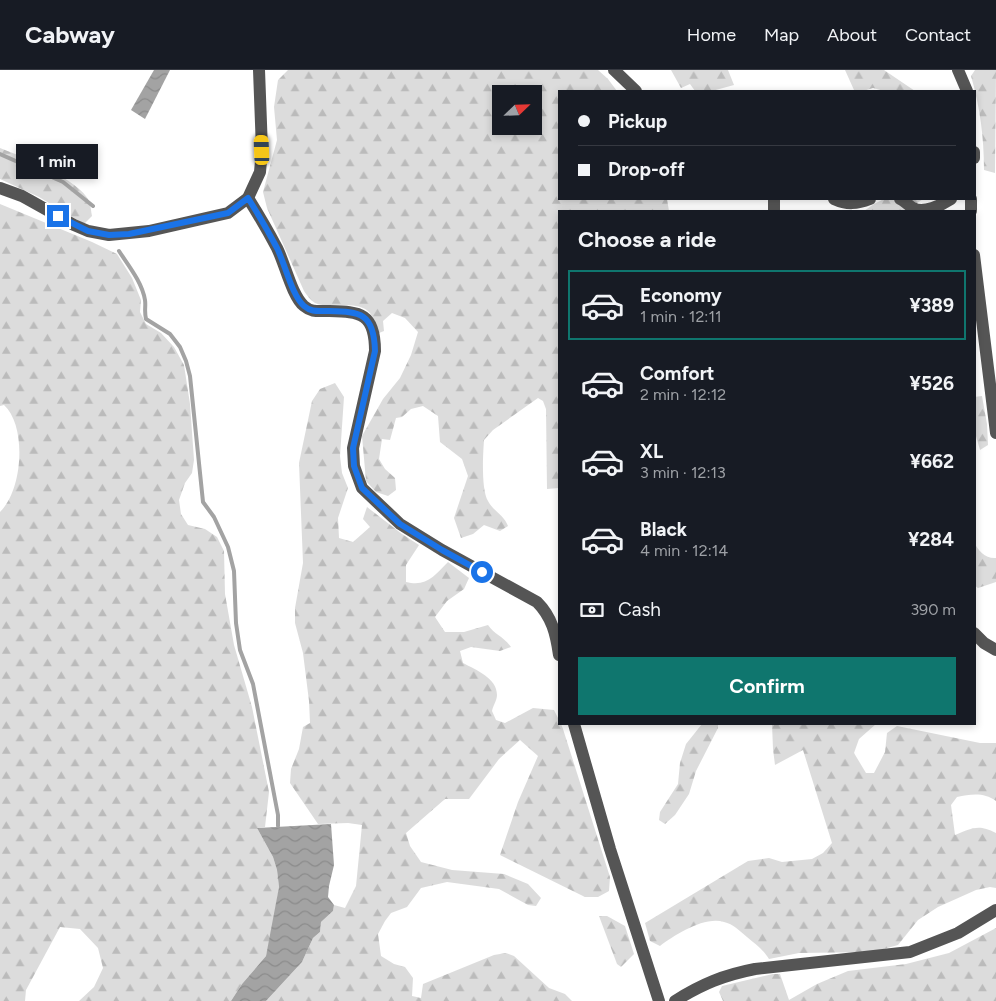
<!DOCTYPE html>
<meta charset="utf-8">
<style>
:root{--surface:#171b24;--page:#20242c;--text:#f1f3f6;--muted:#9ea1a6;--line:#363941;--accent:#0f766e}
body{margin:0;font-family:Figtree,sans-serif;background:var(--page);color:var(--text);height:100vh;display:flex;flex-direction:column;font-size:19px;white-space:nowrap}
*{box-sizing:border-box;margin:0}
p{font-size:16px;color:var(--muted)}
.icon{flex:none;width:28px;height:28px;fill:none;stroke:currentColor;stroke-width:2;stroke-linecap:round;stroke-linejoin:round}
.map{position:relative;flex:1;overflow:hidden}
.panel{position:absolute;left:558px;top:140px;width:418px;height:515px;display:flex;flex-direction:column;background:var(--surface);border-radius:0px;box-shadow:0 2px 8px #0003}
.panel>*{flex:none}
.banner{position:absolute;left:558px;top:20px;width:418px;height:110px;border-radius:0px;box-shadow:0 2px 8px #0003;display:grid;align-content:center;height:110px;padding:0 20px;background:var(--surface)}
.needle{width:32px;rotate:67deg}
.buttons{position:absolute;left:492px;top:15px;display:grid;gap:10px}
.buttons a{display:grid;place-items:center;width:50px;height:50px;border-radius:0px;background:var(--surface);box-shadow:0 2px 8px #0003;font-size:25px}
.end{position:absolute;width:22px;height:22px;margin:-11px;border:6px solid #1a73e8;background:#fff;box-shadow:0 0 0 2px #fff}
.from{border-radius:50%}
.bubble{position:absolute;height:35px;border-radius:0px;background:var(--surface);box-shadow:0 2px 8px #0003;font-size:16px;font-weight:700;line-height:35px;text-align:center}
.car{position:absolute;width:15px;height:30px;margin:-15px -8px;border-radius:6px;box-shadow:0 0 4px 1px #0007;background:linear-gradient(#f5c518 24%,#345 0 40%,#f5c518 0 76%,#345 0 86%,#f5c518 0)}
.banner b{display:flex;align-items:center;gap:18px;height:48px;font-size:19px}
.banner b+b{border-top:1px solid var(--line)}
.banner i{width:12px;height:12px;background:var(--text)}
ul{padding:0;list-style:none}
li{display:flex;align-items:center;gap:15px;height:70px;margin:0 10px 8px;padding:0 10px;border:2px solid transparent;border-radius:0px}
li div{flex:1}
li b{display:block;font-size:19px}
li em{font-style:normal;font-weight:700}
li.selected{border-color:var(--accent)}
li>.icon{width:45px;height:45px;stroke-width:1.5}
h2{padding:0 20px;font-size:22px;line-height:60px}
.pay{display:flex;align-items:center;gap:12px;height:55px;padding:0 20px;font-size:19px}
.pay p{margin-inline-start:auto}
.action{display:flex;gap:10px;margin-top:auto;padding:10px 20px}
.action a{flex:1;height:58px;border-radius:0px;background:var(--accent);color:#fff;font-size:20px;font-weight:700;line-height:58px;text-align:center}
header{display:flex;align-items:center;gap:30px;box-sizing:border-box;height:70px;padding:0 25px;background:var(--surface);border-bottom:1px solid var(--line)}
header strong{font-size:24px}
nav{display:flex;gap:28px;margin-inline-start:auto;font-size:18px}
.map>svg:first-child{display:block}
.forest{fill:url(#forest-firs);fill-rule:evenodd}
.water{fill:url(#water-waves)}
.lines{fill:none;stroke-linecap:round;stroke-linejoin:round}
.stream{stroke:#a3a3a3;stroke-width:4}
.minor{stroke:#555;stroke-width:12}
.route{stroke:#1a73e8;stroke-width:6}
</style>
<header>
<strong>Cabway</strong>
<nav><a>Home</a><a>Map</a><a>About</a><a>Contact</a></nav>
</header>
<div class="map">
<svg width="996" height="931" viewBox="0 0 996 931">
<defs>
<pattern id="forest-firs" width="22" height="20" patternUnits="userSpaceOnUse" patternTransform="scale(1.25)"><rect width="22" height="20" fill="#dcdcdc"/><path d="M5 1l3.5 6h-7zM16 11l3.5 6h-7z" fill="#bbb"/></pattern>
<pattern id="water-waves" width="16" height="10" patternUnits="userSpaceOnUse" patternTransform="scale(1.25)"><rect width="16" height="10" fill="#a3a3a3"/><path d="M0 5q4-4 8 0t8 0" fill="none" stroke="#8b8b8b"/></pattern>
</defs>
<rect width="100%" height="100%" fill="#fff"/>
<!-- forest -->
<g class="forest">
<path d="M288,0H598L608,9L617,21H559V129H667L669,141H559V418L547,419L546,339L543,331L538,328L493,360L484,370C483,385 481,419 488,431C493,441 504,445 508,456L500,461L484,455L473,464L461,468L454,448L468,406L462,389L440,372L438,346L423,336L411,339L402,347L396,348L390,370L382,369L379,389L385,399L395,408L396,420L388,426L376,422L366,411L362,366L383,329L400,308L411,285L418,262L405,248L392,243L383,251L384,261L379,263C376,256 374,247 369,242C356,229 330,240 315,233C310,230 307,225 304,221L267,138L263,122L277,70L274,37L278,10ZM501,24H534V56H501Z"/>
<polygon points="671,0 728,0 734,15 712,21 695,21 690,14 681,18"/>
<polygon points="845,0 884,0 915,21 884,21 873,18 863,21 852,21 854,20"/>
<path d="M975,0H996L995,103L984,100C984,67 980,37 971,6Z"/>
<path d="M0,78C21,86 80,110 89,131C91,136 91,142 92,146L84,154L39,127L0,109Z"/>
<polygon points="884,129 923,129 906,141 864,141 874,134"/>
<path d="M0,134L92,172L117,184L132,208L141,230L140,242L146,254L161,263L174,277L184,295L190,334L194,390L192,403L185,413L179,430L181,444L188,455L205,459L217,467L224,481L225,524L234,575L252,637L269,722L265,757L257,758L273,787L277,800L279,817L273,856L266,886L242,914L231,931H79L94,917L103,898L98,878L80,859L60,857L26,920L25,931H0V442C23,420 27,356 4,335L0,336Z"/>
<path d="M335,313L344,327L340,386L342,403L348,418L338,448L339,468L353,472L370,457L363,449L367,437L402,464L419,475L406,495V512C427,517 434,506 448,492L469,508L464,519L447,531L435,547L445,562H464L488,555C495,565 503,566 511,577L500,581L471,577L460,581L463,593C476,600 497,608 497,625C497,630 493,636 492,641L496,650L505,653L533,638L554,640L559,650V654H561L563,659L610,807L609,821L598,827H585L500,785L518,732L538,686L520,670L499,689L469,729H445L406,763L410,776L421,792L452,800L504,804L528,814L541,828L536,836L528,835L499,819L447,812L421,818L407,837L391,843L385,851L378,864L381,886L394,894L405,897L413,908L412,926L421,928L423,914L494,885L506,883L514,886L549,918L565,924L572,931H266L302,892L313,868L320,862L321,852L333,841L334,835L345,838L356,816L362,755L348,753L318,754L290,713L291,699L299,679L303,657L310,653L309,631L303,583L295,553V538L303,493L299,393L312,331L320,319Z"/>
<polygon points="982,326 987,354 988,375 980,380 974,359 974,327"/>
<path d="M974,472C978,481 986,489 996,488V512L978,518L974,515Z"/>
<polygon points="702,654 718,654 718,658 696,701 689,724 675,745 665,754 659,750 660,742 678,714 680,693 686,674"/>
<path d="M772,654H876L859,669L854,683L866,703H874L885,682L887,663L897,656L980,673H996V731C984,722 971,724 957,727L951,735L955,765C973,758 978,754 996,763V818L990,817L976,820L938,837L918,850L898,875L873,882L799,883L769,889C763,879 755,874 747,867C740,861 733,854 724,852C704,846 675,865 660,876L650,871L645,853L748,791L769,788L782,792L812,789L823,783L832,773L803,680L775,695L773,679Z"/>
<polygon points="599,846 607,846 625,856 634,884 621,897 617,894"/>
<polygon points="996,858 996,931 723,931 719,922 722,916 773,904 780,904 789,930 817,914 848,901 906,894 949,883"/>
</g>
<!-- water -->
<g class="water">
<polygon points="154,0 170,0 145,49 131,40"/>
<polygon points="331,754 334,795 329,816 328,827 334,835 333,841 321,852 320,862 313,868 302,892 266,931 231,931 242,914 266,886 279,817 277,800 273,787 257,758"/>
</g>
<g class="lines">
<!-- stream -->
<g class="stream">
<polyline points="0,84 63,112 93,136"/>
<path d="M119,181C128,195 142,212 145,230C146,237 144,240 146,249L170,264L180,277L186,291L190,306L203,432L214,447L228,477L234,501L236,553L240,580L253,614L278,745V756"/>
</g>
<!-- minor -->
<g class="minor">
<polyline points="614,0 636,21"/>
<polyline points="958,0 967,21"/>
<polyline points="974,82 974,88"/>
<polyline points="0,118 22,126 74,155 88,161 109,165 149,161 228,143 248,128 260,102 262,80 259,0"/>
<path d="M248,128C258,144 268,161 277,178C285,194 292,226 304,236C311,242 317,241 326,241C359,242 375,241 375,281L353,378L354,396L362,418L400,454L442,480L537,532C552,547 556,564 559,585"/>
<polyline points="774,129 774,141"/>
<path d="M834,129C847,135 857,134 870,129"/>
<path d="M900,129C905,131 909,136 913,138C923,144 942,135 951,129"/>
<polyline points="971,141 971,129"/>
<polyline points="974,185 996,363"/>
<polyline points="974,563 984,573 996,580"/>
<polyline points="574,654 610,779 659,931"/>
<path d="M675,931C702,914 724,905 755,899L910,882L958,863L996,840"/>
</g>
</g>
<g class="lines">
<!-- route -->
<path class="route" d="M58,146L88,161L109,165L129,164L228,143L248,128C258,144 268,161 277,178C285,194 292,226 304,236C311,242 317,241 326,241C359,242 374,241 375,281L353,378L354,396L362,418L400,454L442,480L482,502"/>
</g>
</svg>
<div class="buttons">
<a><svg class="needle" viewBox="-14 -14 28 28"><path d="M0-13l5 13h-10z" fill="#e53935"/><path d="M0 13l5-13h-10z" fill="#9ea1a6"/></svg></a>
</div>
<i class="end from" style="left:482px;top:502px"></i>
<i class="end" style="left:58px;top:146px"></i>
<div class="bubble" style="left:16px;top:74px;width:82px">1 min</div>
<i class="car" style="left:262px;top:80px;rotate:358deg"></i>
<div class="banner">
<b><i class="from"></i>Pickup</b>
<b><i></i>Drop-off</b>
</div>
<section class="panel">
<h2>Choose a ride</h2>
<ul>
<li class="selected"><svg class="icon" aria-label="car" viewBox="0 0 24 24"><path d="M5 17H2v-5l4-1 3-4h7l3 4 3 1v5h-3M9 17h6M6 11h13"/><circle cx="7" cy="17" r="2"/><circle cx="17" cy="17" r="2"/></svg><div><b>Economy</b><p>1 min · 12:11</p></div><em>¥389</em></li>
<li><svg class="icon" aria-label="car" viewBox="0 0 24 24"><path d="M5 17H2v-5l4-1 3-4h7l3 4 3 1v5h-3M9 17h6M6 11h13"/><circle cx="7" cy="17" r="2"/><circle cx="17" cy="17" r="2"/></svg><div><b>Comfort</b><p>2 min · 12:12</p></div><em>¥526</em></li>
<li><svg class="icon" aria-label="car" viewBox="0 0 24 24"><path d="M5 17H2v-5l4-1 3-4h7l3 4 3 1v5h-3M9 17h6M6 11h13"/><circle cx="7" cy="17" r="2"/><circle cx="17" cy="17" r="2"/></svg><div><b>XL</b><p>3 min · 12:13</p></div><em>¥662</em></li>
<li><svg class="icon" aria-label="car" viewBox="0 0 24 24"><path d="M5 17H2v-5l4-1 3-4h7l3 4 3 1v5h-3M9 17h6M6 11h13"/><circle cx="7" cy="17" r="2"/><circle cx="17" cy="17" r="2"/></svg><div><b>Black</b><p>4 min · 12:14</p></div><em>¥284</em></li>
</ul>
<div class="pay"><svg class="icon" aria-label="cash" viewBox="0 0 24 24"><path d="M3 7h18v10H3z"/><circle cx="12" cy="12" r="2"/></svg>Cash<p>390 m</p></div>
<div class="action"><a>Confirm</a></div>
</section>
</div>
